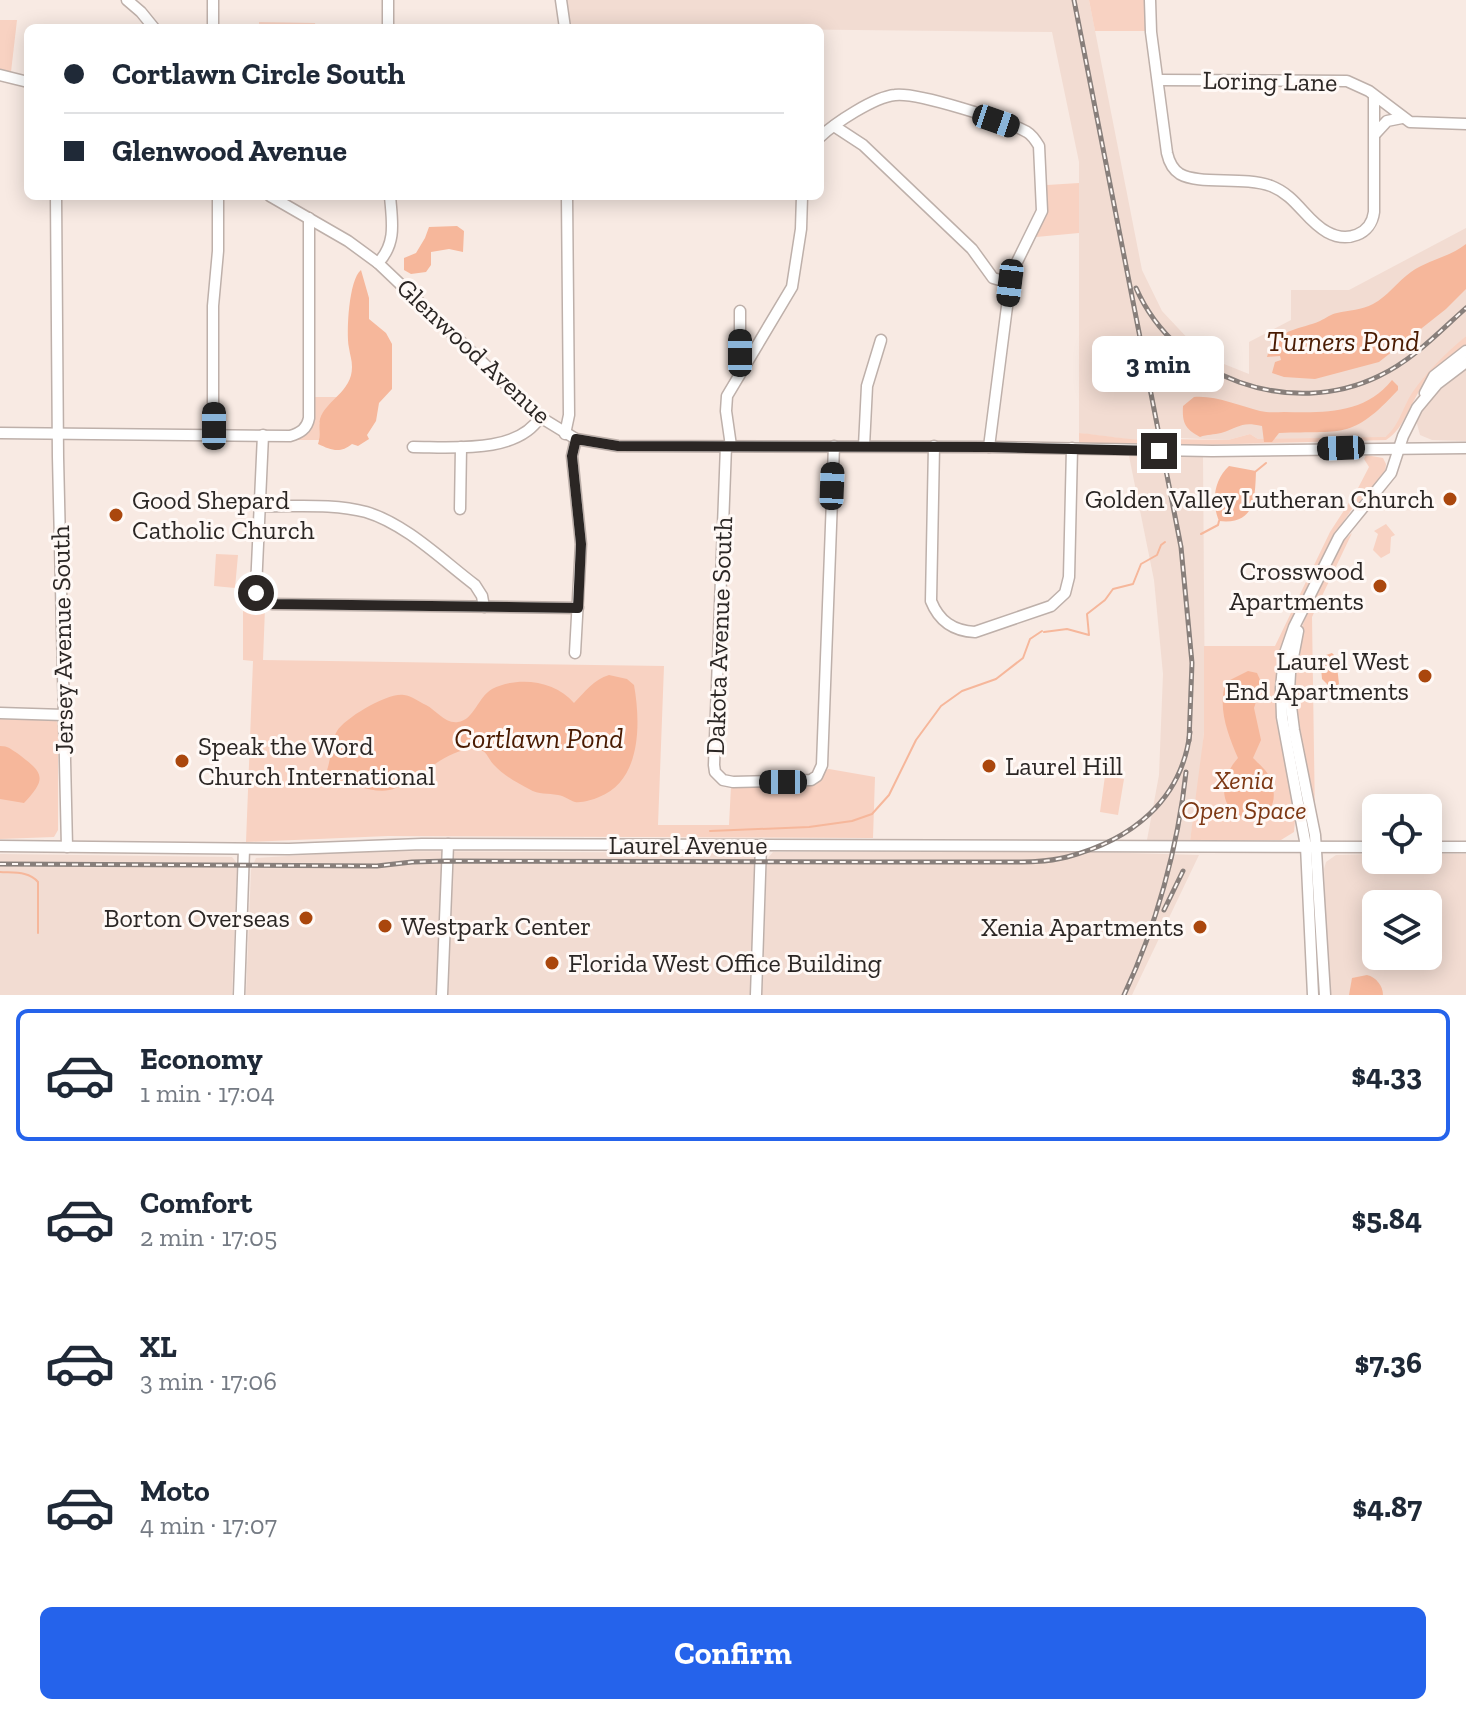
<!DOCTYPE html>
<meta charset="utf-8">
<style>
:root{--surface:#fff;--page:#f2f2f3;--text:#1f2937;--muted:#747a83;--line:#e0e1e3;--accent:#2563eb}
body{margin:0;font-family:"Zilla Slab",serif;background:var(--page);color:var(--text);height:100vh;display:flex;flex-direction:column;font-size:30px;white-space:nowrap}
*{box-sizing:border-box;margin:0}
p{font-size:26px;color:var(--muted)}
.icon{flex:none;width:44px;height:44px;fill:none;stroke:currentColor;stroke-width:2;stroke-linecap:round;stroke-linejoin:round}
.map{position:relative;height:995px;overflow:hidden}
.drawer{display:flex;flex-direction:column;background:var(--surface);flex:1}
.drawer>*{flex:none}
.hud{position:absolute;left:24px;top:24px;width:800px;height:176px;border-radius:12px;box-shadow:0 4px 20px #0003;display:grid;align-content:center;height:176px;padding:0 40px;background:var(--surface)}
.fabs{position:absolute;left:1362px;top:794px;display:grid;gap:16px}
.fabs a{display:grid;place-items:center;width:80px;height:80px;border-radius:12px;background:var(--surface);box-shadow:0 4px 20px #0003;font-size:40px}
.end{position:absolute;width:36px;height:36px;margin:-18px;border:10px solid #2b2624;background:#fff;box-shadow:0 0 0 4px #fff}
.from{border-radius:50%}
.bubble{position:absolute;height:56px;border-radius:12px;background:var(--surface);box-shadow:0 4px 20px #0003;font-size:26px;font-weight:700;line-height:56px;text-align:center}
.car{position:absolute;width:24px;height:48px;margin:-24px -12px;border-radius:10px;box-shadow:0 0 6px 2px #0007;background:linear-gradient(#222 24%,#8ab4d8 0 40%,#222 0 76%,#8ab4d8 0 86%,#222 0)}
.hud b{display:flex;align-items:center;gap:28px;height:76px;font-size:30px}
.hud b+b{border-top:2px solid var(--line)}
.hud i{width:20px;height:20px;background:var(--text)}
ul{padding:14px 0 0;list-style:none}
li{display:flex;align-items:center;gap:24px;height:132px;margin:0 16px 12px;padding:0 24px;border:4px solid transparent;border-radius:12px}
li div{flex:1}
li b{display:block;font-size:30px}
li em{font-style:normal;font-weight:700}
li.current{border-color:var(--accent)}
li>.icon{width:72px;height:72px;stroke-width:1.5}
.primary-button{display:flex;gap:16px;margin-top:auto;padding:16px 40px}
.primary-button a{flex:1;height:92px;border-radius:12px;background:var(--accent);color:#fff;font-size:32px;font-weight:700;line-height:92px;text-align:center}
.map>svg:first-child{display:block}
.built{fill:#f2dcd2;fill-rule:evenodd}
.green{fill:#f8d2c2}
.water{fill:#f6b79b}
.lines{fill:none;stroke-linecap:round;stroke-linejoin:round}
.stream{stroke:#f6b79b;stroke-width:2}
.minor-casing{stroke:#beb0aa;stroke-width:13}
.minor{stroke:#fff;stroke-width:10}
.rail-casing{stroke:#887f7b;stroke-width:5}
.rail{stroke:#fff9f6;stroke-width:2;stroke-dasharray:6;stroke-linecap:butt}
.route{stroke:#2b2624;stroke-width:10}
.poi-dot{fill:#aa470d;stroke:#fff9f6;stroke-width:3}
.labels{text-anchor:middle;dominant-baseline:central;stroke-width:6;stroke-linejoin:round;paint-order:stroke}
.street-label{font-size:26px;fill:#2b2624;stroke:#fff9f6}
.poi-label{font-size:26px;fill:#2b2624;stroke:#fff9f6;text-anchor:end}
.park-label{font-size:26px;font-style:italic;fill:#7d3814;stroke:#fff9f6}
.water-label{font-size:28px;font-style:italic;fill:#491a01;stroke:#fff9f6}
</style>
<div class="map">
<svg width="1466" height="995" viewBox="0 0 1466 995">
<rect width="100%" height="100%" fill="#f8eae3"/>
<!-- built -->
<g class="built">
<polygon points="565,0 1089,0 1142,270 1162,311 1193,344 1224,364 1249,374 1249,342 1291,320 1291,290 1349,290 1466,228 1466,336 1424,377 1392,433 1383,438 1258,439 1250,434 1228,440 1181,438 1142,441 1079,433 1079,162 1052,32 569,27"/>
<polygon points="1466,365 1466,441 1432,440 1420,435 1416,420 1421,409 1432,394"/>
<polygon points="1129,456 1160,456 1162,464 1166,462 1165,456 1203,457 1205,720 1201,767 1190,841 1147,840 1159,775 1163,674 1154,580"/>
<polygon points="368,851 751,853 754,857 755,863 750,995 246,995 251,870 256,858"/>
<polygon points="773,852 1093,852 1199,855 1132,995 762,995 767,859"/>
<polygon points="0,854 232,857 236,862 237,869 232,995 0,995"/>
<path d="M1376,854V860H1428V854H1466V995H1328L1324,869L1326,862L1336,855ZM1376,904H1428V956H1376Z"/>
</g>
<!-- green -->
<g class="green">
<polygon points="1089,0 1146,0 1147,31 1095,31"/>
<polygon points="0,20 17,20 11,72 0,69"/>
<polygon points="259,22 315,23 316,28 259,28"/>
<polygon points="1079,183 1079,233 1036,237 1047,211 1047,185"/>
<path d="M1466,336V349C1453,359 1437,369 1426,382C1411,398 1406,428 1386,440L1163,446L1162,439L1228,440L1250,434L1258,439L1385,437C1398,428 1403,407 1412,393C1427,371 1446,353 1466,336Z"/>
<polygon points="312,397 339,397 319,423 319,440 291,440 301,437 309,430"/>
<path d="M1079,433C1105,435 1130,441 1157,440L1158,446L1079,443Z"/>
<polygon points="1366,455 1383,458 1386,464 1385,474 1352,509 1335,534 1283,652 1288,764 1295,821 1294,832 1281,840 1190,841 1204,733 1204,646 1275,646 1330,532 1356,492 1369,467 1364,459"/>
<polygon points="1386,524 1395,535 1391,537 1390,553 1381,558 1373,550 1378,534 1374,531"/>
<polygon points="1352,533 1312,617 1315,819 1292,696 1301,630 1305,619 1341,543"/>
<polygon points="216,554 238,555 235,588 214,586"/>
<polygon points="243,590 252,590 255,601 265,608 263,660 664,666 658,825 729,825 731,786 808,785 818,781 825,770 829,769 875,777 873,838 388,836 246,842 253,661 243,660"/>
<polygon points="0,717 54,718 58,723 58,830 54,837 0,839"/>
<polygon points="1105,776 1124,779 1118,815 1100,812"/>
</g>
<!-- water -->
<g class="water">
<polygon points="457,226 464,231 463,252 449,249 431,252 431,265 426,272 411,274 404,270 404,258 416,253 425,238 429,227"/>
<path d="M1466,244V289L1446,309L1379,362L1315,379L1284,377L1272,373L1275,362L1281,360L1280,356L1267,357C1274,329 1299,330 1320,321C1326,318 1331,314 1337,313C1349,310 1362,310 1373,304C1387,297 1398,281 1411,272C1428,260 1450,257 1466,244Z"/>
<path d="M361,270L369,298V319L386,333L392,344V389L379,403L376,421L367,435L369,439L358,446L352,444C340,454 331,450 318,444C321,436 318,427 320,419C326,400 352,392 352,367C352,360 350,355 349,348C346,332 349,279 361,270Z"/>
<path d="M1392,380L1398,386V390C1351,441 1342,430 1279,433L1272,442H1264L1262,426C1241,421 1240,427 1221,433C1214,435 1207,434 1200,437C1185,429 1182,423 1183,406L1194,397C1215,395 1240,406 1260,411C1269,413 1276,412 1284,412C1324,413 1365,414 1392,380Z"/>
<path d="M1229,466L1256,471C1255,499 1255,525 1219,521C1211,502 1214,480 1229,466Z"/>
<polygon points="1332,653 1336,657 1339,684 1332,689 1322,679 1320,657"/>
<path d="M1248,671L1257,673L1262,684L1254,708L1261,740L1253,758C1258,763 1267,771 1269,776C1281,802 1270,821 1242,817L1239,820C1236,814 1231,811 1228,805C1219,790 1227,770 1238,758C1228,735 1217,707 1226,682Z"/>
<path d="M609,675L627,679L634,685C641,724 641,781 599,797C592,800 582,803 575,802C569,800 565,796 558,795C548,793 539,795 529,789C517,783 502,774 494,765C488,759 487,750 477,749C444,748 425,777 396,788C375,797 351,780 330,783L325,776C331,762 332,739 337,731C345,718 388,692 404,695C412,696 419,702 426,705C436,710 445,724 458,722C474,720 478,697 492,689C517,676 555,680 574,703C584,693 594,679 609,675Z"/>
<path d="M0,746C9,746 10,749 17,753C42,772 49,777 24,803L0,799Z"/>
<path d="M1367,975C1376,977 1383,986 1383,995H1349L1352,978Z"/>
</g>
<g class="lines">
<!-- stream -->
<g class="stream">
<polyline points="1255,472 1266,463"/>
<polyline points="1201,534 1218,525 1219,521"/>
<polyline points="1044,632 1067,629 1089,635 1087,614 1105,600 1113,589 1133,584 1141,564 1157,555 1161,545 1165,542"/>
<polyline points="710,831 809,827 852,821 872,814 889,795 916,740 941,706 962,691 996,679 1023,658 1030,639 1042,631"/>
<path d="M0,872C14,873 29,871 38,882V933"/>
</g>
<!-- minor casing -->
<g class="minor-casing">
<g id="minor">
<polyline points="127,0 141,12 154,28"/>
<polyline points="213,0 213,28"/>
<polyline points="388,0 388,28"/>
<polyline points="561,0 565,28"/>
<path d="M1150,0L1151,32L1167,153C1169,162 1172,169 1180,174C1199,185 1244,176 1271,186C1297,196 1305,220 1327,232C1347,243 1371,235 1374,212V96"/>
<polyline points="0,75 28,82"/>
<polyline points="1158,80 1347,81 1369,91 1410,122 1466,124"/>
<polyline points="834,126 863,145 972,249 993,278 1010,283"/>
<polyline points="1375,134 1387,121 1402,118"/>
<path d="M820,137C835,123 874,97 895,95C917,92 1007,121 1027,132C1032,135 1036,141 1039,146L1042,211L1014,268L1010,283L989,447"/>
<polyline points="56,196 58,457 67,847"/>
<polyline points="270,196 348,241 378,263 540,417 576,439 618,446 989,447 1212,451 1466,448"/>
<path d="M378,263C397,243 392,221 390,196"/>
<polyline points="740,311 740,353 745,364"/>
<polyline points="1425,393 1434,376 1466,351"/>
<path d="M0,433L290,436C300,433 307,429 309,418V218"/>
<polyline points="213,434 213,306 218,251 218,196"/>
<polyline points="565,434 569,415 567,196"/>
<polyline points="263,435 256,588 262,602 272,604 578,608"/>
<polyline points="726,446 714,765 715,772 723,780 733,782 811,780 817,776 822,765 834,446"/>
<polyline points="731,446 726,411 727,396 792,287 801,229 802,196"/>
<polyline points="864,446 867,386 881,340"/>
<path d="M934,446L931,601C939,621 953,631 975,632L1051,606L1065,593L1069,577L1072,448"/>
<path d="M413,447C452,447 518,454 540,417"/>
<path d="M260,506C294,507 332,503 366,512C406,524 442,560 475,585L482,596L484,607"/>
<polyline points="460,509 461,447"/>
<polyline points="1298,631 1290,673 1289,691 1294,730 1315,835 1325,995"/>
<polyline points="575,653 581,544 572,456 576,439"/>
<polyline points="0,713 64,715"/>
<polyline points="0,846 289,849 422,844 1376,847"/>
<polyline points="1428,847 1466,847"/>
<polyline points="239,995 244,849"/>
<polyline points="442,995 448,844"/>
<polyline points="756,995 761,845"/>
<polyline points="1313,995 1306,846 1282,717 1281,688 1284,656 1294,627 1339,537 1391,473 1403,436 1417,408 1437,384 1466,362"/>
</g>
</g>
<!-- minor -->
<use href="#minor" class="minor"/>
<!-- rail casing -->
<g class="rail-casing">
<g id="rail">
<polyline points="1074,0 1181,547 1192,663 1189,741"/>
<path d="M1136,288C1176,379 1291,419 1379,376C1413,360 1439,332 1466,308"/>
<path d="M0,864L377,866L412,862L447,861C589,861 731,862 873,862C913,862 954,862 994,862C1018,862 1044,863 1067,857C1131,840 1182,801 1190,732"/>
<polyline points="1164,910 1183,871"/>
<path d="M1124,995C1156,927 1178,847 1186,772"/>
</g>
</g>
<!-- rail -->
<use href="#rail" class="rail"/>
</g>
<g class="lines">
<!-- route -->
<polyline class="route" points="256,593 262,602 272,604 578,608 581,544 572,456 576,439 618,446 989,447 1159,451"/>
</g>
<!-- markers -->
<g class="poi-dot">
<circle cx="1450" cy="499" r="8"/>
<circle cx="116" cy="515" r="8"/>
<circle cx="1380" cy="586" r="8"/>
<circle cx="1425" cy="676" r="8"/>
<circle cx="182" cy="761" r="8"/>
<circle cx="989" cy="766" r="8"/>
<circle cx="306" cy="918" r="8"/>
<circle cx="385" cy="926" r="8"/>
<circle cx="1200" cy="927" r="8"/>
<circle cx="552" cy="963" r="8"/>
</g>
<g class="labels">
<!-- street labels -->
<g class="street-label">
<text transform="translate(1270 81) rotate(1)">Loring Lane</text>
<text transform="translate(474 351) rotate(43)">Glenwood Avenue</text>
<text transform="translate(719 636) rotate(-88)">Dakota Avenue South</text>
<text transform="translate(62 640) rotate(-91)">Jersey Avenue South</text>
<text x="688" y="845">Laurel Avenue</text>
</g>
<!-- poi labels -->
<g class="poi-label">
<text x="1434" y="499">Golden Valley Lutheran Church</text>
<text x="132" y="500" text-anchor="start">Good Shepard<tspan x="132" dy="30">Catholic Church</tspan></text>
<text x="1364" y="571">Crosswood<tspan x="1364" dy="30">Apartments</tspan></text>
<text x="1409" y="661">Laurel West<tspan x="1409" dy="30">End Apartments</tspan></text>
<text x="198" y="746" text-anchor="start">Speak the Word<tspan x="198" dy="30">Church International</tspan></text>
<text x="1005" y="766" text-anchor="start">Laurel Hill</text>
<text x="290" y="918">Borton Overseas</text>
<text x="401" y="926" text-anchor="start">Westpark Center</text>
<text x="1184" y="927">Xenia Apartments</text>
<text x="568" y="963" text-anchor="start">Florida West Office Building</text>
</g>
<!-- park labels -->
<g class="park-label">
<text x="1244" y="780">Xenia<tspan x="1244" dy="30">Open Space</tspan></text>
</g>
<!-- water labels -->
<g class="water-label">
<text x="1343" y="341">Turners Pond</text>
<text x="539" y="738">Cortlawn Pond</text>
</g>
</g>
</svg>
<div class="fabs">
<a><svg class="icon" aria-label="locate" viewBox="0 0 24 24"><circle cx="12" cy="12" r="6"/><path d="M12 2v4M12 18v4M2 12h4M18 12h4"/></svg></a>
<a><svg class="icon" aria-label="layers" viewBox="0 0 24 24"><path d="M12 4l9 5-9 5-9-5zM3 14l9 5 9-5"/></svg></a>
</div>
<i class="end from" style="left:256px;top:593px"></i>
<i class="end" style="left:1159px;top:451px"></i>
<div class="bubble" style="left:1092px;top:336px;width:132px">3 min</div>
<i class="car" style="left:996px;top:121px;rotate:109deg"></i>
<i class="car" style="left:1010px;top:283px;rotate:187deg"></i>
<i class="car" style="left:740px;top:353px;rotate:0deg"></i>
<i class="car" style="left:214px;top:426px;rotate:0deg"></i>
<i class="car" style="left:1341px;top:448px;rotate:268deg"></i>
<i class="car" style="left:832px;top:486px;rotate:2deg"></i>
<i class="car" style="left:783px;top:782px;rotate:270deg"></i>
<div class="hud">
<b><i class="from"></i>Cortlawn Circle South</b>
<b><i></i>Glenwood Avenue</b>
</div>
</div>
<section class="drawer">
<ul>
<li class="current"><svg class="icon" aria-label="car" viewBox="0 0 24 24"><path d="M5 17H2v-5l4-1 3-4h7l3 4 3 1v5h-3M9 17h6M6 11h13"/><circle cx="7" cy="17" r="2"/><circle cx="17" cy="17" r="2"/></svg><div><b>Economy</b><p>1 min · 17:04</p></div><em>$4.33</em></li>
<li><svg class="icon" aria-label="car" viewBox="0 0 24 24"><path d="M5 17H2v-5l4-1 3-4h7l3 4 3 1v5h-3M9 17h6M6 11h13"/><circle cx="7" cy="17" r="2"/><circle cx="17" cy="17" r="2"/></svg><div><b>Comfort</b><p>2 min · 17:05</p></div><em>$5.84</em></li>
<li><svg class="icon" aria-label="car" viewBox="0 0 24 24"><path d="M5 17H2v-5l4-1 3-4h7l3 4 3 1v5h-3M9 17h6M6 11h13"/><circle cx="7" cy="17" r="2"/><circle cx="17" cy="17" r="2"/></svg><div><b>XL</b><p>3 min · 17:06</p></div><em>$7.36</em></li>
<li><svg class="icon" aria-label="car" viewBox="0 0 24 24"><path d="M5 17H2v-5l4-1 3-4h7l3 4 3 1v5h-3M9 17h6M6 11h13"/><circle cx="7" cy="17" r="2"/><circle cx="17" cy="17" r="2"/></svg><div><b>Moto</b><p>4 min · 17:07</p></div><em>$4.87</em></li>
</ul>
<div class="primary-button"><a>Confirm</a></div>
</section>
